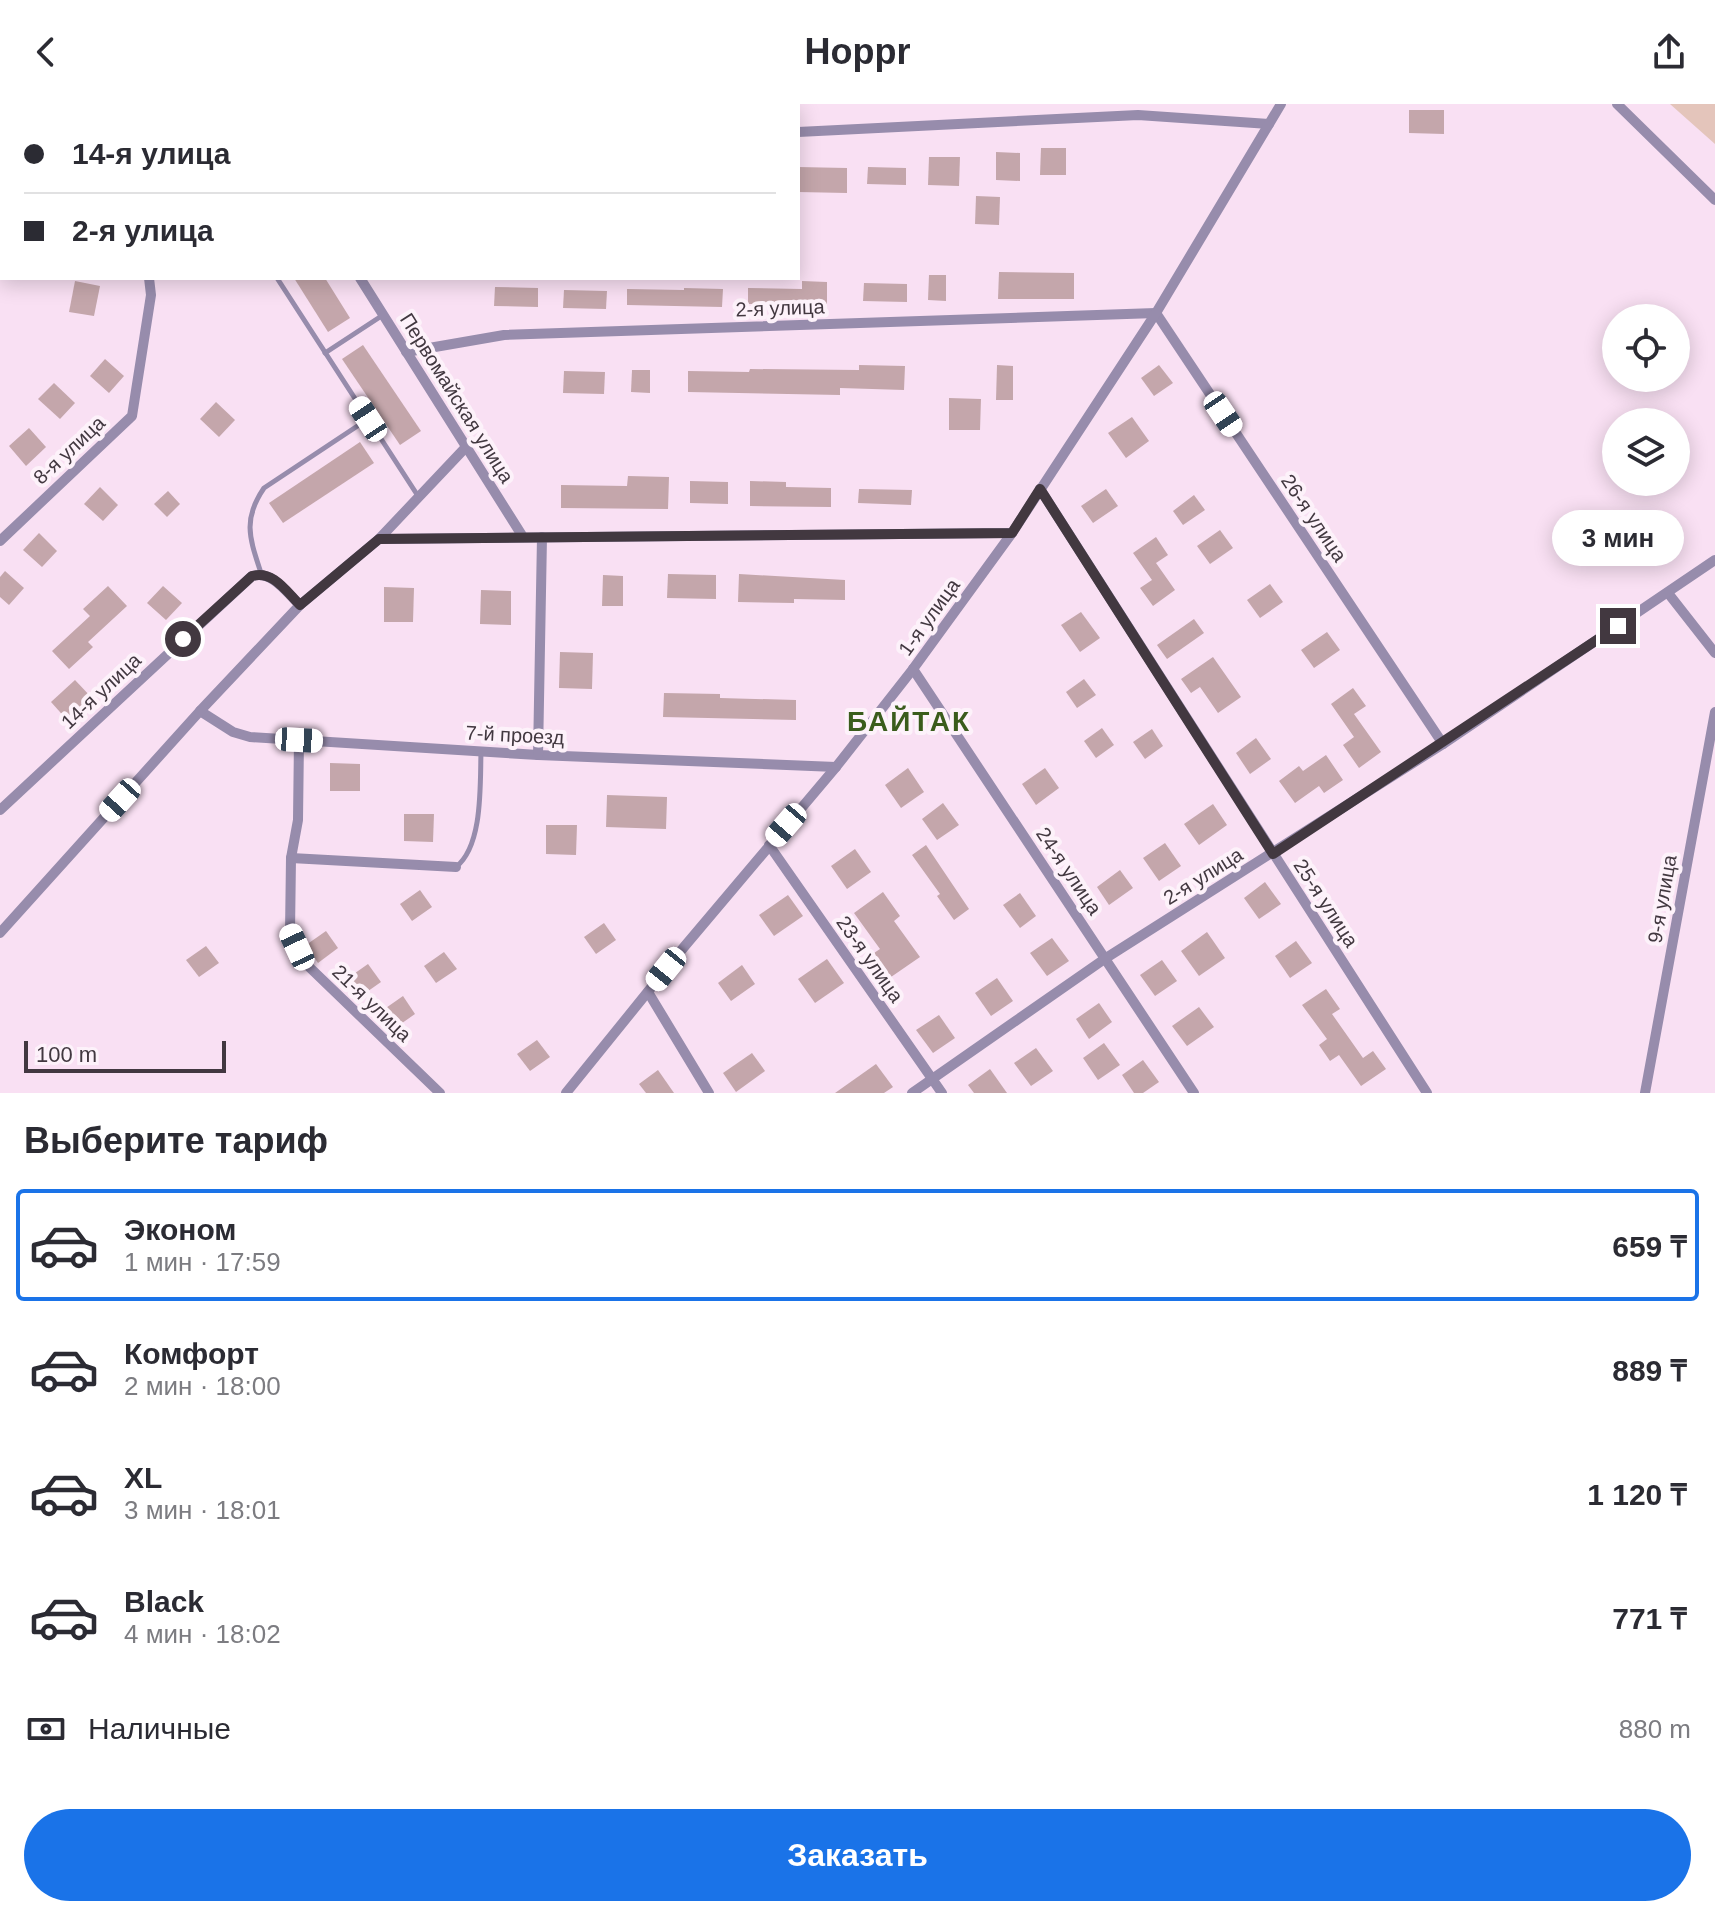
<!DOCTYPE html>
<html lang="ru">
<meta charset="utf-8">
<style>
:root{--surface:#fff;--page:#f7f7f7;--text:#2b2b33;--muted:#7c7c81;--line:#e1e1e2;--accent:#1a73e8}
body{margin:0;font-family:Arial,sans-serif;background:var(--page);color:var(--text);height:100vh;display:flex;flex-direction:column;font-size:30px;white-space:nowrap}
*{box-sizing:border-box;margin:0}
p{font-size:26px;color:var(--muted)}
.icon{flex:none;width:44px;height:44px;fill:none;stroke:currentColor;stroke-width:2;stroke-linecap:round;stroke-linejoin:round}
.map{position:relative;height:989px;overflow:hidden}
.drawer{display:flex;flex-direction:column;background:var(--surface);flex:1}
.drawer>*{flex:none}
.banner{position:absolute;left:0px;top:0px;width:800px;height:176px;box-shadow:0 4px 20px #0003;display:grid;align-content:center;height:176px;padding:0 24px;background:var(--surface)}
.controls{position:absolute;left:1602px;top:200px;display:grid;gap:16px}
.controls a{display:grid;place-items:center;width:88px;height:88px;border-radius:50%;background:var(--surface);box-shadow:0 4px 20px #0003;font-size:40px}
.scale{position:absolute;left:24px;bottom:20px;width:202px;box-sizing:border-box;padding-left:8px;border:4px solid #423840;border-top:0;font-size:22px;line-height:28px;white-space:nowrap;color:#423840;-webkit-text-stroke:6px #fdf2fa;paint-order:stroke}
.end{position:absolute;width:36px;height:36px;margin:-18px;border:10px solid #423840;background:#fff;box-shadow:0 0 0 4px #fff}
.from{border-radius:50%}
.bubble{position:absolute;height:56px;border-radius:28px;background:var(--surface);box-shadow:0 4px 20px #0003;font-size:26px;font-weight:800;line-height:56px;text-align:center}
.car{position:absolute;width:24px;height:48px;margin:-24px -12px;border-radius:10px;box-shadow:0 0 6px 2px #0007;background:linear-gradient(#fff 24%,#345 0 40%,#fff 0 76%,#345 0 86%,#fff 0)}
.banner b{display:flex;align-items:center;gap:28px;height:76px;font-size:30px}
.banner b+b{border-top:2px solid var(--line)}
.banner i{width:20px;height:20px;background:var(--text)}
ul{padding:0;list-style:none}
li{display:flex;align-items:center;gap:24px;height:112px;margin:0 16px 12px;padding:0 8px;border:4px solid transparent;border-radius:8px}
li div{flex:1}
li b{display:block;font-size:30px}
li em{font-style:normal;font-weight:800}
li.selected{border-color:var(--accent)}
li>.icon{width:72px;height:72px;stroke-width:1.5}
h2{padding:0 24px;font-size:36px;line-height:96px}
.pay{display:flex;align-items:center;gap:20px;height:88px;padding:0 24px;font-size:30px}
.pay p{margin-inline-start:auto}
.cta{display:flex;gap:16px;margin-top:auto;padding:16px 24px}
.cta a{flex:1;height:92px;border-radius:48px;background:var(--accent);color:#fff;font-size:32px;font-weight:800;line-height:92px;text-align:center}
header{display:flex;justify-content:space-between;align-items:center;height:104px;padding:0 24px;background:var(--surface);font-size:36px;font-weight:800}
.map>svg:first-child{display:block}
.green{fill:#e4c5bb}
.building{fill:#c4a6ab}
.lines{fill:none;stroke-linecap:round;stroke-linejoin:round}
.service{stroke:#978cac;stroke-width:5}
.minor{stroke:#978cac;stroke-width:10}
.route{stroke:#423840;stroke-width:10}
.labels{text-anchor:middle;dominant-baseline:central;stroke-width:8;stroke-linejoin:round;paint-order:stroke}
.street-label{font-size:20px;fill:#423840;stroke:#fdf2fa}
.district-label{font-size:28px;font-weight:bold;letter-spacing:2px;fill:#3a5c1c;stroke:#fdf2fa}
</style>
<header><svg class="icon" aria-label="back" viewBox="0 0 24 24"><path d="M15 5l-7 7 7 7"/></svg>Hoppr<svg class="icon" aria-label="share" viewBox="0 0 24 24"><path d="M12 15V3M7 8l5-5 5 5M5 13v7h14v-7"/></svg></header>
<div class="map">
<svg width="1715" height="989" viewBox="0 0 1715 989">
<rect width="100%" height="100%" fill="#f9e0f3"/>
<!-- green -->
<polygon class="green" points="1670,0 1715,0 1715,40"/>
<!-- building -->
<g class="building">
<polygon points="1409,6 1444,6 1444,30 1409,29"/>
<polygon points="1041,44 1066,44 1066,71 1040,71"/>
<polygon points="996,48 1020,49 1020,77 996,76"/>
<polygon points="929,53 960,53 959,82 928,81"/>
<polygon points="798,63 847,64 847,89 798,88"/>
<polygon points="868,63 906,64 906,81 867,80"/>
<polygon points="976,92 1000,93 999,121 975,120"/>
<polygon points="999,168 1074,169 1074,195 998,195"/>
<polygon points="929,171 946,171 946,197 928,196"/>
<polygon points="294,174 325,174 350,214 328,228"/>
<polygon points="75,177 100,182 94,212 69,208"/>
<polygon points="802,177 827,178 827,200 748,200 748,184 802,185"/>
<polygon points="864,179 907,180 907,198 863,197"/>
<polygon points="495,183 538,184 538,203 494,202"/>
<polygon points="684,184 723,185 722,203 627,201 627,185 684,186"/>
<polygon points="564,186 607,187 606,205 563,204"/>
<polygon points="363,241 421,327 400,341 342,255"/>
<polygon points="105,255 124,272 109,289 90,272"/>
<polygon points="859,261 905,262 904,286 840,284 840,291 688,288 688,267 749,268 750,265 859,266"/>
<polygon points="997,261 1013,262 1013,296 996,296"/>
<polygon points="1159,261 1173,279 1154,292 1141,274"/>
<polygon points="632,266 650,266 650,289 631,288"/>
<polygon points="564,267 605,268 604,290 563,289"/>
<polygon points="54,279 75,299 60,315 38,295"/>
<polygon points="949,294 981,295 980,326 949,326"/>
<polygon points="216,298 235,316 219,333 200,315"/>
<polygon points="1132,313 1149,337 1126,354 1108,329"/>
<polygon points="29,324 46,343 26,362 9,342"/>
<polygon points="360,338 374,359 283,419 269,399"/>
<polygon points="628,372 669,373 668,405 561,404 561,381 627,382"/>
<polygon points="690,377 728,378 728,400 690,399"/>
<polygon points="750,377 786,378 786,383 831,384 831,403 750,402"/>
<polygon points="100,383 118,401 103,417 84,400"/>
<polygon points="859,385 912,386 911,401 858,399"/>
<polygon points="1106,385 1118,402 1093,419 1081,402"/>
<polygon points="168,387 180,400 167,413 154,400"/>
<polygon points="1194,391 1205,406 1183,421 1173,407"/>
<polygon points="1220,426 1233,444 1210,460 1197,442"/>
<polygon points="39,429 57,447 42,463 23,446"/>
<polygon points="1156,433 1168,451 1156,459 1175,486 1153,502 1140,484 1152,476 1133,449"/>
<polygon points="5,467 24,484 9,501 0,493 0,473"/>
<polygon points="668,470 716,471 716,495 667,494"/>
<polygon points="739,470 845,476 845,496 794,495 794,499 738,498"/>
<polygon points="603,471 623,472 623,502 602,502"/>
<polygon points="1270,480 1283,498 1260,514 1247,496"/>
<polygon points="108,482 127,502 88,538 93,543 69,565 52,547 90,512 83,505"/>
<polygon points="163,482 182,499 166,516 147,499"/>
<polygon points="384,483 414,484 413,518 384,518"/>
<polygon points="481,486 511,487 511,521 480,520"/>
<polygon points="1081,508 1100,534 1080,548 1061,521"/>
<polygon points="1194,515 1204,529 1167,555 1157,541"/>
<polygon points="1327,528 1340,546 1314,564 1301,546"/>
<polygon points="560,548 593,549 592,585 559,584"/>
<polygon points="1213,553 1241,593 1218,609 1200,583 1191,589 1181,575"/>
<polygon points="1084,575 1096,591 1077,604 1066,588"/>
<polygon points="75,576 92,594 68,617 51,598"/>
<polygon points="1353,584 1366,602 1354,610 1381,648 1359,664 1343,641 1354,633 1331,600"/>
<polygon points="664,589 720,590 720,594 796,596 796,616 663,613"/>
<polygon points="1102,624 1114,641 1096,654 1084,637"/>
<polygon points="1152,625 1163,642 1145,655 1133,638"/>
<polygon points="1256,634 1271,655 1250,670 1236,649"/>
<polygon points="1326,651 1343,676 1324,689 1319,682 1295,699 1279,677 1299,662 1303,667"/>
<polygon points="330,659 360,660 360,687 330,687"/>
<polygon points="908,664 924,688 901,704 885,681"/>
<polygon points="1045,664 1059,684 1036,701 1022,680"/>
<polygon points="607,691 667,693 666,725 606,723"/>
<polygon points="943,699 959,721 937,736 922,715"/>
<polygon points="1213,700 1227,721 1199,741 1184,720"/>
<polygon points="404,710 434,710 433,738 404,737"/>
<polygon points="546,721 577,721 576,751 546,750"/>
<polygon points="1165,739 1181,762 1159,777 1143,754"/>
<polygon points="926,741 969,805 954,816 937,792 940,790 912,751"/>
<polygon points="855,745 871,768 847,785 831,762"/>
<polygon points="1120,766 1133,784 1109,801 1097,783"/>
<polygon points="1265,778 1281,800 1259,815 1244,794"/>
<polygon points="420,786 432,803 412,817 400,800"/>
<polygon points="883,788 900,812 894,817 920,853 891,873 874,849 880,845 854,809"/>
<polygon points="1020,789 1036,812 1020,824 1003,801"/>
<polygon points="788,791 803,812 774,832 759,811"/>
<polygon points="604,819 616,836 596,850 584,833"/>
<polygon points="326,827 338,844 318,859 306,841"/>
<polygon points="1207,828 1225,854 1199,872 1181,847"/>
<polygon points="1052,834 1069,857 1047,872 1030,849"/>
<polygon points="1296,837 1312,859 1290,874 1275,852"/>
<polygon points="206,842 219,859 199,873 186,856"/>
<polygon points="444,848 457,865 436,879 424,862"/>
<polygon points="827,855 844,879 815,899 798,875"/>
<polygon points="1162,856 1177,877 1155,892 1140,871"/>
<polygon points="368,860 381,878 361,892 348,874"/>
<polygon points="742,861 755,880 731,897 718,879"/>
<polygon points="997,874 1013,897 991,912 975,889"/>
<polygon points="1326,885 1340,905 1332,910 1363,954 1373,947 1386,965 1361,982 1339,951 1330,957 1319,941 1327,935 1302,901"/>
<polygon points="403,892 415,910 395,924 383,906"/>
<polygon points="1099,899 1112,918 1089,935 1076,915"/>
<polygon points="1199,903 1214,923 1187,942 1172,922"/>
<polygon points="939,911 955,934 933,949 916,926"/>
<polygon points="537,936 550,953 530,967 517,950"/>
<polygon points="1104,939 1120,961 1098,976 1083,954"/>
<polygon points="1036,944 1053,967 1031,982 1014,959"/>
<polygon points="752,949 765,967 736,988 723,969"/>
<polygon points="1143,956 1159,978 1143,989 1134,989 1122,971"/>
<polygon points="876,960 893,983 884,989 835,989"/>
<polygon points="990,965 1007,989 974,989 968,981"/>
<polygon points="658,966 674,989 646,989 639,980"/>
</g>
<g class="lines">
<!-- service -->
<g class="service">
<polyline points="277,174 418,392"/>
<polyline points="325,249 383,211"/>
<path d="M261,469C250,435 242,416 264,384L368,315"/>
<path d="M456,763C483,742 480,681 481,648"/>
</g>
<!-- minor -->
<g class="minor">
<polyline points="47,0 48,2"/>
<polyline points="255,0 256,2"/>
<polyline points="1617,0 1715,96"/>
<polyline points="13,2 13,0"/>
<polyline points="798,28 1138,11 1269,20"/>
<polyline points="0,74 2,63"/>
<polyline points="360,174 523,433"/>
<polyline points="406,248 504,231 1156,209 1443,640"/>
<polyline points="1040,385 1427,989"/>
<polyline points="379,435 1012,429"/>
<polyline points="0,437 132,312 151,191 149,174"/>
<polyline points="1668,489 1715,549"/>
<polyline points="913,565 1194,989"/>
<polyline points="200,607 233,628 250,633 538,651 836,663"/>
<polyline points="299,636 298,716 291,754 290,828 304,858 440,989"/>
<polyline points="538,651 542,433"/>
<path d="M0,706L252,472C272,466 286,488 300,501"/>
<polyline points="769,741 942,989"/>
<polyline points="291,754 456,763"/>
<polyline points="0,829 200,607 300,501 379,435 466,343"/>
<polyline points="648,888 709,989"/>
<polyline points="566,989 684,843 836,663 913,565 1012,429 1156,209 1281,0"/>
<polyline points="912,989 1106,854 1443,640 1715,456"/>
<polyline points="1645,989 1715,608"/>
</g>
</g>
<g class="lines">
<!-- route -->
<path class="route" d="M183,535L252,472C273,466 286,487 300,501L379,435L1012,429L1040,385L1273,750L1618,522"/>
</g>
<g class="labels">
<!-- street labels -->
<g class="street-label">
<text transform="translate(780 204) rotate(-2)">2-я улица</text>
<text transform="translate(457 294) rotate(58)">Первомайская улица</text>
<text transform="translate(69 346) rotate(-43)">8-я улица</text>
<text transform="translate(1314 414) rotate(56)">26-я улица</text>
<text transform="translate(929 513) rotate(-54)">1-я улица</text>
<text transform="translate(101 587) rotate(-43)">14-я улица</text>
<text transform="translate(515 631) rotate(3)">7-й проезд</text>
<text transform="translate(1069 767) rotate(56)">24-я улица</text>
<text transform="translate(1203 772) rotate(-32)">2-я улица</text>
<text transform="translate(1662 795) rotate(-80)">9-я улица</text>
<text transform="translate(1326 799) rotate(57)">25-я улица</text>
<text transform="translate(870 855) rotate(55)">23-я улица</text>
<text transform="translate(372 899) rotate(44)">21-я улица</text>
</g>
<!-- district labels -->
<g class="district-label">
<text x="909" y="617">БАЙТАК</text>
</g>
</g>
</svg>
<div class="controls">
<a><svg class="icon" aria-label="locate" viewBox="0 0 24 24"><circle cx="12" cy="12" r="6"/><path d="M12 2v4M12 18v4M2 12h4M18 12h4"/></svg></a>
<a><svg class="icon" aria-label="layers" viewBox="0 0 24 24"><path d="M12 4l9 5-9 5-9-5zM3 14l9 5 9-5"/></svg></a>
</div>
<div class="scale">100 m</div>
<i class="end from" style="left:183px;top:535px"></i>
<i class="end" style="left:1618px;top:522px"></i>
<div class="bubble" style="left:1552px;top:406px;width:132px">3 мин</div>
<i class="car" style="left:1223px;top:310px;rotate:146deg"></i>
<i class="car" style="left:368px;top:315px;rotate:327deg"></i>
<i class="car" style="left:299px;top:636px;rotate:93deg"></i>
<i class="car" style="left:120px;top:696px;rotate:222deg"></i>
<i class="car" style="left:786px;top:721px;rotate:221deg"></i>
<i class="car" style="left:297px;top:843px;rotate:335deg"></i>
<i class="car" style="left:666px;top:865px;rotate:219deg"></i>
<div class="banner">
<b><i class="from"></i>14-я улица</b>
<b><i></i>2-я улица</b>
</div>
</div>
<section class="drawer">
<h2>Выберите тариф</h2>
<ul>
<li class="selected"><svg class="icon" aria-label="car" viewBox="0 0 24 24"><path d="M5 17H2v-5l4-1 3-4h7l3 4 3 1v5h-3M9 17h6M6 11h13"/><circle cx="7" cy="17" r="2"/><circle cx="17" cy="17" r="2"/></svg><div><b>Эконом</b><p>1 мин · 17:59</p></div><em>659 ₸</em></li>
<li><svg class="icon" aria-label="car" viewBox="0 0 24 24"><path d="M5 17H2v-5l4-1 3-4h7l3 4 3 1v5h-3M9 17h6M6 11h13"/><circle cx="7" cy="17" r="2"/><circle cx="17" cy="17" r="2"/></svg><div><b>Комфорт</b><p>2 мин · 18:00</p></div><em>889 ₸</em></li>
<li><svg class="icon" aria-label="car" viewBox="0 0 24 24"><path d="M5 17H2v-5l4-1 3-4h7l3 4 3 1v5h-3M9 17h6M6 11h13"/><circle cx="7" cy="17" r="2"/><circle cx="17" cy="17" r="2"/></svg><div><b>XL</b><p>3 мин · 18:01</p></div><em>1 120 ₸</em></li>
<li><svg class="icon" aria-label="car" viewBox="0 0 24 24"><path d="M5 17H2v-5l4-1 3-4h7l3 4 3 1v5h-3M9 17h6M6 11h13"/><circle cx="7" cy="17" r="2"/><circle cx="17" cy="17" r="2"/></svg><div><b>Black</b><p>4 мин · 18:02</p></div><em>771 ₸</em></li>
</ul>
<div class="pay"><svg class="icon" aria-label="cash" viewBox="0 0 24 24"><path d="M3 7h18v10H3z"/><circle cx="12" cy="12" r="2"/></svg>Наличные<p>880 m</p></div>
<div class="cta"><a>Заказать</a></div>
</section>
